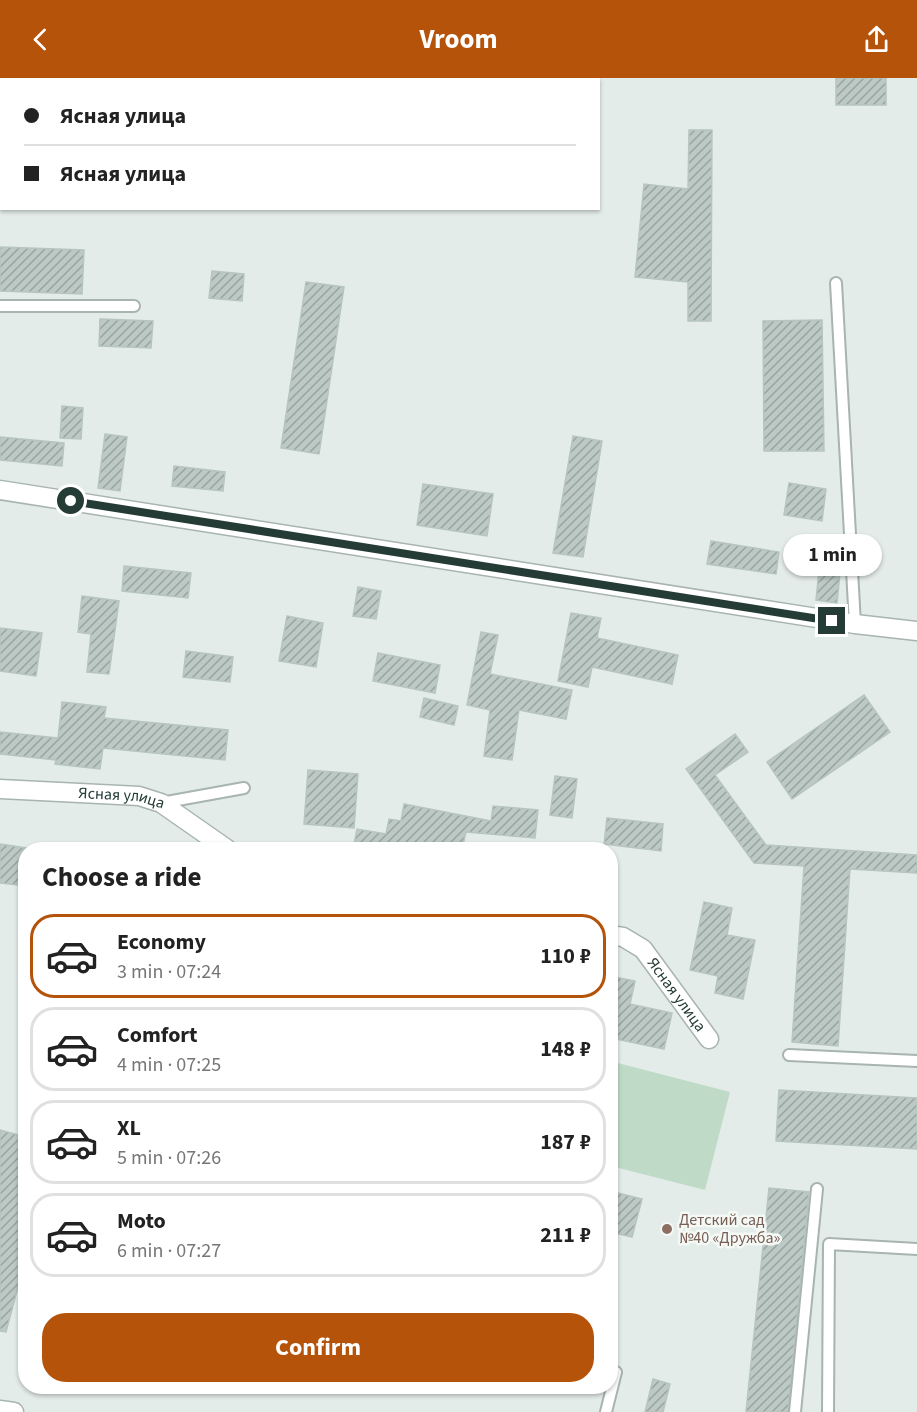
<!DOCTYPE html>
<meta charset="utf-8">
<style>
:root{--surface:#fff;--page:#f6f6f6;--text:#222;--muted:#767676;--line:#e0e0e0;--accent:#b45309}
body{margin:0;font-family:"Source Sans 3",sans-serif;background:var(--page);color:var(--text);height:100vh;display:flex;flex-direction:column;font-size:22px;white-space:nowrap}
*{box-sizing:border-box;margin:0}
p{font-size:20px;color:var(--muted)}
.icon{flex:none;width:33px;height:33px;fill:none;stroke:currentColor;stroke-width:2;stroke-linecap:round;stroke-linejoin:round}
.map{position:relative;flex:1;overflow:hidden}
.drawer{position:absolute;left:18px;top:764px;width:600px;height:552px;display:flex;flex-direction:column;background:var(--surface);border-radius:24px;box-shadow:0 2px 4px #0004}
.drawer>*{flex:none}
.banner{position:absolute;left:0px;top:0px;width:600px;height:132px;box-shadow:0 2px 4px #0004;display:grid;align-content:center;height:132px;padding:0 24px;background:var(--surface)}
.end{position:absolute;width:27px;height:27px;margin:-14px;border:8px solid #253c36;background:#fff;box-shadow:0 0 0 3px #fff}
.from{border-radius:50%}
.bubble{position:absolute;height:42px;border-radius:21px;background:var(--surface);box-shadow:0 2px 4px #0004;font-size:20px;font-weight:700;line-height:42px;text-align:center}
.banner b{display:flex;align-items:center;gap:21px;height:57px;font-size:22px}
.banner b+b{border-top:2px solid var(--line)}
.banner i{width:15px;height:15px;background:var(--text)}
ul{padding:0;list-style:none}
li{display:flex;align-items:center;gap:18px;height:84px;margin:0 12px 9px;padding:0 12px;border:3px solid var(--line);border-radius:24px}
li div{flex:1}
li b{display:block;font-size:22px}
li em{font-style:normal;font-weight:700}
li.on{border-color:var(--accent)}
li>.icon{width:54px;height:54px;stroke-width:1.5}
h2{padding:0 24px;font-size:27px;line-height:72px}
.cta{display:flex;gap:12px;margin-top:auto;padding:12px 24px}
.cta a{flex:1;height:69px;border-radius:24px;background:var(--accent);color:#fff;font-size:24px;font-weight:700;line-height:69px;text-align:center}
header{display:flex;justify-content:space-between;align-items:center;height:78px;padding:0 24px;background:var(--accent);color:#fff;font-size:27px;font-weight:700}
.map>svg:first-child{display:block}
.park{fill:#bfdbc7}
.building{fill:url(#building-hatch);stroke:#b7c5bf;stroke-width:1.5}
.lines{fill:none;stroke-linecap:round;stroke-linejoin:round}
.service-casing{stroke:#a7b4b0;stroke-width:14}
.minor-casing{stroke:#a7b4b0;stroke-width:21}
.service{stroke:#fff;stroke-width:10}
.minor{stroke:#fff;stroke-width:18}
.route{stroke:#253c36;stroke-width:8}
.education-dot{fill:#8d6e63;stroke:#f4f9f6;stroke-width:2}
.labels{text-anchor:middle;dominant-baseline:central;stroke-width:5;stroke-linejoin:round;paint-order:stroke}
.street-label{font-size:16px;fill:#253c36;stroke:#f4f9f6}
.education-label{font-size:16px;fill:#785e54;stroke:#f4f9f6;text-anchor:start}
</style>
<header><svg class="icon" aria-label="back" viewBox="0 0 24 24"><path d="M15 5l-7 7 7 7"/></svg>Vroom<svg class="icon" aria-label="share" viewBox="0 0 24 24"><path d="M12 15V3M7 8l5-5 5 5M5 13v7h14v-7"/></svg></header>
<div class="map">
<svg width="917" height="1334" viewBox="0 0 917 1334">
<defs>
<pattern id="building-hatch" width="6" height="6" patternUnits="userSpaceOnUse" patternTransform="scale(1.5)"><rect width="6" height="6" fill="#bcc9c5"/><path d="M-1 1l2-2M0 6l6-6M5 7l2-2" fill="none" stroke="#99a4a1"/></pattern>
</defs>
<rect width="100%" height="100%" fill="#e4ece9"/>
<!-- park -->
<polygon class="park" points="610,983 730,1014 705,1112 611,1088"/>
<!-- building -->
<g class="building">
<rect x="836" y="0" width="50" height="27"/>
<polygon points="689,52 712,52 711,243 688,243 688,204 635,199 644,106 688,111"/>
<polygon points="0,169 84,172 82,216 0,213"/>
<polygon points="212,193 244,196 242,223 209,220"/>
<polygon points="306,204 344,209 319,376 281,370"/>
<polygon points="100,241 153,243 151,270 99,268"/>
<polygon points="822,242 824,373 764,373 763,243"/>
<polygon points="62,328 83,330 81,361 60,360"/>
<polygon points="105,356 127,359 120,413 98,410"/>
<polygon points="573,358 602,363 583,479 553,475"/>
<polygon points="0,359 64,365 62,388 0,382"/>
<polygon points="174,388 225,394 223,413 172,408"/>
<polygon points="789,405 826,411 822,443 784,437"/>
<polygon points="423,406 493,416 487,458 417,447"/>
<polygon points="711,463 779,474 776,496 707,486"/>
<polygon points="820,483 841,485 837,525 816,522"/>
<polygon points="124,488 191,495 188,520 122,513"/>
<polygon points="358,509 381,513 376,541 353,538"/>
<polygon points="82,518 119,523 109,596 87,594 91,556 78,554"/>
<polygon points="571,535 601,540 597,560 678,577 672,606 592,589 588,609 558,603"/>
<polygon points="287,538 323,545 316,589 279,583"/>
<polygon points="0,550 42,555 36,598 0,593"/>
<polygon points="481,554 498,557 490,596 572,612 566,641 519,632 512,682 484,678 490,632 467,627"/>
<polygon points="186,573 233,579 230,604 183,599"/>
<polygon points="378,575 440,587 435,615 373,603"/>
<polygon points="864,617 890,654 792,721 767,684"/>
<polygon points="424,620 458,628 454,647 420,639"/>
<polygon points="62,624 106,629 104,640 228,652 225,682 103,670 100,691 55,686 56,682 0,676 0,654 58,660"/>
<polygon points="735,656 748,674 715,697 766,767 917,777 917,795 850,791 838,968 792,964 804,788 754,785 686,691"/>
<polygon points="308,692 358,696 354,750 304,746"/>
<polygon points="555,698 577,701 572,740 550,737"/>
<polygon points="404,726 491,743 493,728 538,732 535,760 466,754 462,771 353,771 357,751 386,756 389,741 401,743"/>
<polygon points="607,740 663,746 661,773 604,766"/>
<polygon points="0,766 26,770 26,808 0,805"/>
<polygon points="704,824 732,830 727,857 755,862 743,921 715,915 718,898 690,892"/>
<polygon points="610,898 635,903 630,926 672,935 664,971 611,960 619,925 610,924"/>
<polygon points="779,1012 917,1020 917,1071 776,1063"/>
<polygon points="0,1052 26,1059 26,1179 6,1254 0,1253"/>
<polygon points="769,1110 809,1114 788,1334 746,1334"/>
<polygon points="610,1113 642,1121 632,1159 610,1154"/>
<polygon points="653,1301 670,1306 663,1334 645,1334"/>
</g>
<g class="lines">
<!-- service casing -->
<g class="service-casing">
<g id="service">
<polyline points="836,205 855,546"/>
<polyline points="0,228 134,228"/>
<polyline points="161,725 244,710"/>
<polyline points="789,977 917,983"/>
<polyline points="606,1334 616,1294 610,1293"/>
<polyline points="795,1334 817,1111"/>
<polyline points="828,1334 829,1166 917,1171"/>
</g>
</g>
<!-- minor casing -->
<g class="minor-casing">
<g id="minor">
<polyline points="0,412 855,546 917,553"/>
<path id="s1" d="M0,711L139,718L161,725L227,771"/>
<path id="s2" d="M610,857L623,859L643,871L709,961"/>
<polyline points="0,1332 14,1334"/>
</g>
</g>
<!-- service -->
<use href="#service" class="service"/>
<!-- minor -->
<use href="#minor" class="minor"/>
</g>
<g class="lines">
<!-- route -->
<polyline class="route" points="71,423 832,543"/>
</g>
<!-- markers -->
<circle class="education-dot" cx="667" cy="1151" r="6"/>
<g class="labels">
<!-- street labels -->
<g class="street-label">
<text stroke="none"><textPath href="#s1" startOffset="122">Ясная улица</textPath></text>
<text stroke="none"><textPath href="#s2" startOffset="93">Ясная улица</textPath></text>
</g>
<!-- education labels -->
<g class="education-label">
<text x="679" y="1142">Детский сад<tspan x="679" dy="18">№40 «Дружба»</tspan></text>
</g>
</g>
</svg>
<i class="end from" style="left:71px;top:423px"></i>
<i class="end" style="left:832px;top:543px"></i>
<div class="bubble" style="left:783px;top:456px;width:99px">1 min</div>
<div class="banner">
<b><i class="from"></i>Ясная улица</b>
<b><i></i>Ясная улица</b>
</div>
<section class="drawer">
<h2>Choose a ride</h2>
<ul>
<li class="on"><svg class="icon" aria-label="car" viewBox="0 0 24 24"><path d="M5 17H2v-5l4-1 3-4h7l3 4 3 1v5h-3M9 17h6M6 11h13"/><circle cx="7" cy="17" r="2"/><circle cx="17" cy="17" r="2"/></svg><div><b>Economy</b><p>3 min · 07:24</p></div><em>110 ₽</em></li>
<li><svg class="icon" aria-label="car" viewBox="0 0 24 24"><path d="M5 17H2v-5l4-1 3-4h7l3 4 3 1v5h-3M9 17h6M6 11h13"/><circle cx="7" cy="17" r="2"/><circle cx="17" cy="17" r="2"/></svg><div><b>Comfort</b><p>4 min · 07:25</p></div><em>148 ₽</em></li>
<li><svg class="icon" aria-label="car" viewBox="0 0 24 24"><path d="M5 17H2v-5l4-1 3-4h7l3 4 3 1v5h-3M9 17h6M6 11h13"/><circle cx="7" cy="17" r="2"/><circle cx="17" cy="17" r="2"/></svg><div><b>XL</b><p>5 min · 07:26</p></div><em>187 ₽</em></li>
<li><svg class="icon" aria-label="car" viewBox="0 0 24 24"><path d="M5 17H2v-5l4-1 3-4h7l3 4 3 1v5h-3M9 17h6M6 11h13"/><circle cx="7" cy="17" r="2"/><circle cx="17" cy="17" r="2"/></svg><div><b>Moto</b><p>6 min · 07:27</p></div><em>211 ₽</em></li>
</ul>
<div class="cta"><a>Confirm</a></div>
</section>
</div>
